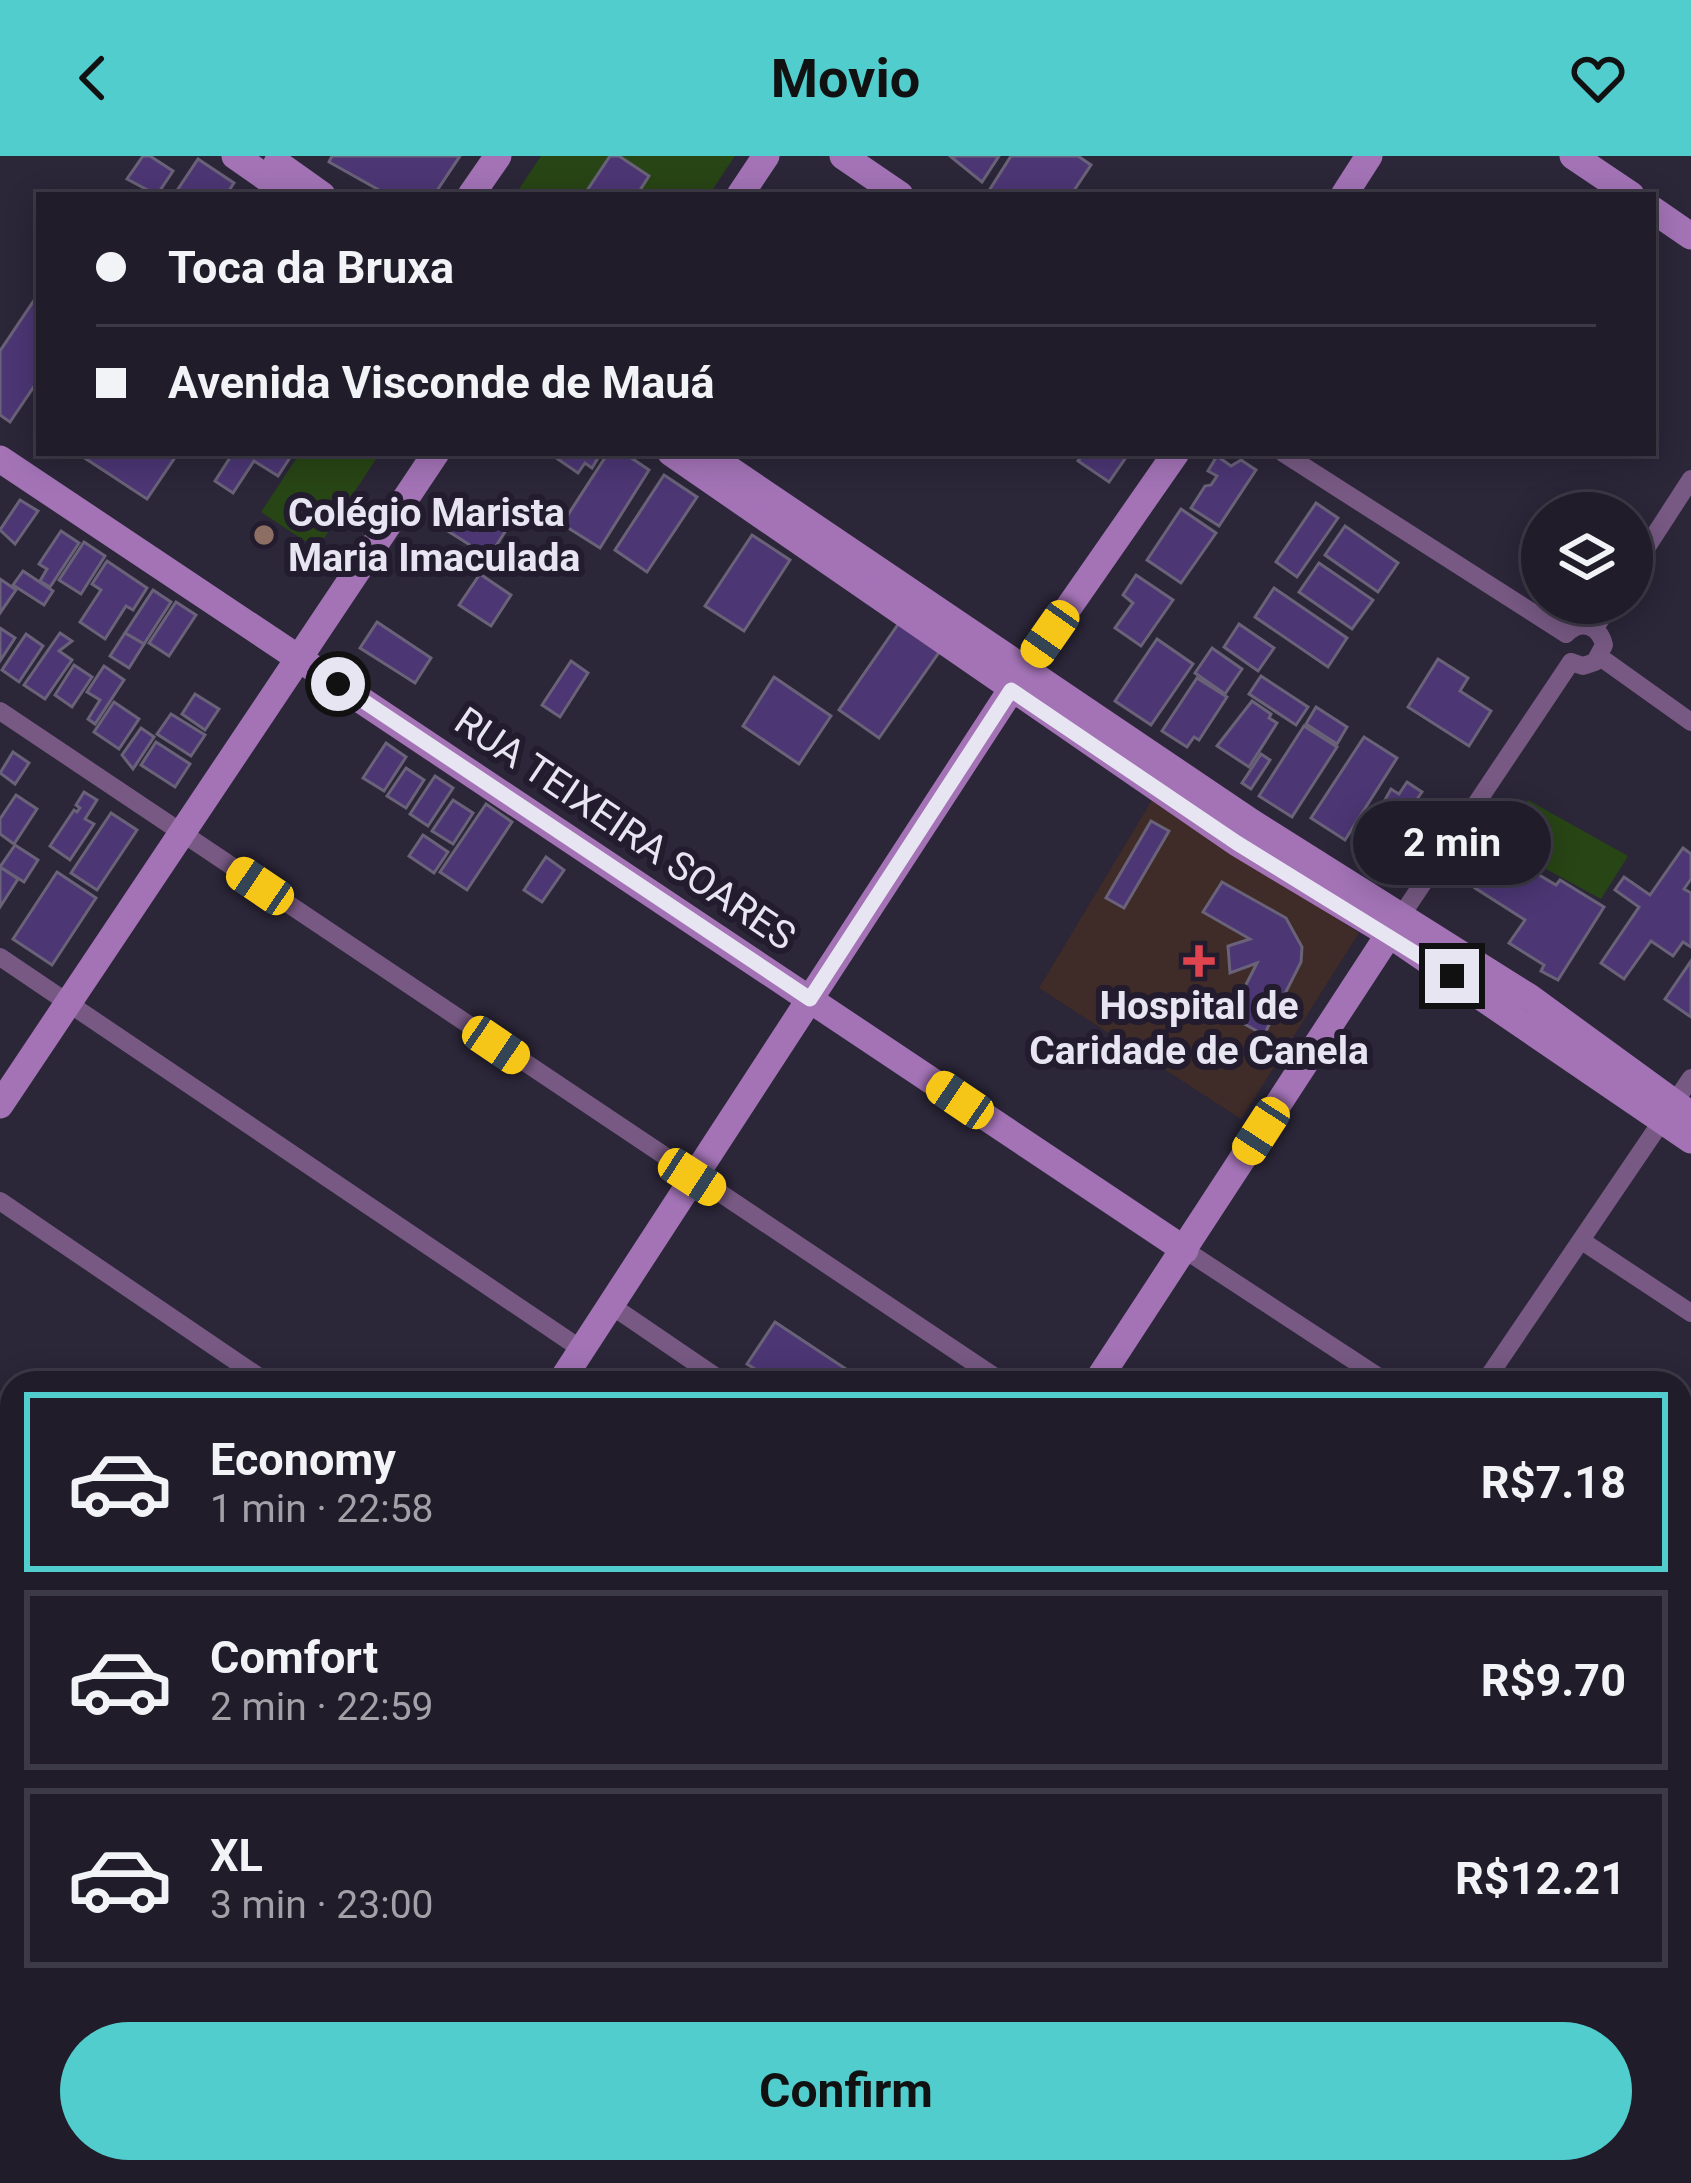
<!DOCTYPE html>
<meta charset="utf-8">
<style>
:root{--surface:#201c2a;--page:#282532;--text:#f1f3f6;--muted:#a2a1a8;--line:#3d3a47;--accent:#52cdcd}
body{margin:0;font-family:Roboto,sans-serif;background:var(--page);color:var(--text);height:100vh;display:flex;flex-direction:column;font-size:45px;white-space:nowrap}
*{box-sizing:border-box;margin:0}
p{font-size:39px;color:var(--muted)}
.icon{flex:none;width:66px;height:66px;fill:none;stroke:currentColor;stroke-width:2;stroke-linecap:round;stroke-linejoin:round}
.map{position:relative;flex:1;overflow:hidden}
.sheet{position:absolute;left:0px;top:1215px;width:1692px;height:813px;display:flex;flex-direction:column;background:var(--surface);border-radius:36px 36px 0 0;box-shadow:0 6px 30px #0003,0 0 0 3px var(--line)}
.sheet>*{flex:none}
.top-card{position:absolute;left:36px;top:36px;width:1620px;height:264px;border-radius:0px;box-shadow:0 6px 30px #0003,0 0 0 3px var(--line);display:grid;align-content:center;height:264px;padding:0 60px;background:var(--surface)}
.buttons{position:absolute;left:1521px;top:336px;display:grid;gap:24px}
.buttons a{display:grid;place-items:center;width:132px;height:132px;border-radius:50%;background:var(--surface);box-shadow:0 6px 30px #0003,0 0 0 3px var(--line);font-size:60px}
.end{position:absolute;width:54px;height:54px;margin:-27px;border:15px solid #e8e5f2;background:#111;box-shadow:0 0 0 6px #111}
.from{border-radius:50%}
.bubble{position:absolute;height:84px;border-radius:42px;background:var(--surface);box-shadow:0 6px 30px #0003,0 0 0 3px var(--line);font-size:39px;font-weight:700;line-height:84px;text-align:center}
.car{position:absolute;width:36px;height:72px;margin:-36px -18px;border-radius:15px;box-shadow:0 0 9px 3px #0007;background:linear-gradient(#f5c518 24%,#345 0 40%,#f5c518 0 76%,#345 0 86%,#f5c518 0)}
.top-card b{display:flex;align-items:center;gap:42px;height:114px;font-size:45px}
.top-card b+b{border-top:3px solid var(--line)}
.top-card i{width:30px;height:30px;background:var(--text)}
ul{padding:21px 0 0;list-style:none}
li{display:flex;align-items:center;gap:36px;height:180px;margin:0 24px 18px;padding:0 36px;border:6px solid var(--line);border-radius:0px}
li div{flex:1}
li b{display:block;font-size:45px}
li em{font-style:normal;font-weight:700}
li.active{border-color:var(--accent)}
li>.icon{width:108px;height:108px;stroke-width:1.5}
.primary-button{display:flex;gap:24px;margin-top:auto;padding:24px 60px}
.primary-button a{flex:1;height:138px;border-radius:72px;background:var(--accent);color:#111;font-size:48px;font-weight:700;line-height:138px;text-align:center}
header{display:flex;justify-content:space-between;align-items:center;height:156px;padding:0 60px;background:var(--accent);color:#111;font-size:54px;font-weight:700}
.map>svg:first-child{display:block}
.medical{fill:#3f2b27}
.green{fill:#284515}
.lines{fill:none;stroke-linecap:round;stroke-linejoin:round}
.stream{stroke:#567d8a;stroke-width:6}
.building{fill:#4c3674;stroke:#696278;stroke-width:3}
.street{stroke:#775983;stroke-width:18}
.secondary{stroke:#a373b6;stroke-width:27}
.route{stroke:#e8e5f2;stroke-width:15}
.education-dot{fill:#8d6e63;stroke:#221c2e;stroke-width:4.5}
.health-dot{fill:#e0444e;stroke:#221c2e;stroke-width:4.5}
.labels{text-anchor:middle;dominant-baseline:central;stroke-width:12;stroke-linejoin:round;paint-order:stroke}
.poi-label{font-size:39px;font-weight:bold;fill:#e8e5f2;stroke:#221c2e;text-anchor:start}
.street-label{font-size:39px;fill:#e8e5f2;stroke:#221c2e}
</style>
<header><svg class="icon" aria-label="back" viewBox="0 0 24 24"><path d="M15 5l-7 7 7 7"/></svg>Movio<svg class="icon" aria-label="heart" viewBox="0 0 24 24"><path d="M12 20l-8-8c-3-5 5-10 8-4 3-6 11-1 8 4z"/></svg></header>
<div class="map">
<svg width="1691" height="2027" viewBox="0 0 1691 2027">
<rect width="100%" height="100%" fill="#2b2638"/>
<!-- medical -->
<polygon class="medical" points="1152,644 1359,777 1241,963 1039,832"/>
<!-- green -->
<g class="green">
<polygon points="541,0 735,0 709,39 515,39"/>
<polygon points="300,297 380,297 317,393 261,356"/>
<polygon points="1528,644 1628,700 1601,743 1500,688"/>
</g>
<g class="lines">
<!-- stream -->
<polyline class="stream" points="1680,1748 1691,1751"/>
</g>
<!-- building -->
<g class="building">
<polygon points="143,0 150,0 173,15 157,39 127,23"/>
<polygon points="332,0 460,0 434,39 388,39 329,6"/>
<polygon points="610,0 619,0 649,20 637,39 584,39"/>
<polygon points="950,0 999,0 982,26"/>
<polygon points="1011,0 1078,0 1091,9 1071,39 999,39 990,33"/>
<polygon points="198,3 234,27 226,39 174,39"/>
<polygon points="39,137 39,223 10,266 0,259 0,195"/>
<polygon points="77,297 178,297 147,343"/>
<polygon points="233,297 293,297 278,320 254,305 233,337 215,325"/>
<polygon points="549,297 601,297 592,312 585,307 578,317"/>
<polygon points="608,297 624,297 649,314 600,392 562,368"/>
<polygon points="1084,297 1129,297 1109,326 1078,305"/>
<polygon points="1217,300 1231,310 1241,304 1256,314 1219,370 1191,352 1205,330 1211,329 1217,320 1208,315"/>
<polygon points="664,319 697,341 647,416 615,394"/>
<polygon points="462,342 508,371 489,401 443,372"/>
<polygon points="20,344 38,355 15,388 0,374"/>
<polygon points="1316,347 1338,362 1297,421 1276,406"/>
<polygon points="1181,353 1216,377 1181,427 1147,404"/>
<polygon points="1345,370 1398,407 1378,436 1325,399"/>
<polygon points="61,375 79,387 50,431 40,425 47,413 39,408"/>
<polygon points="752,379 790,404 744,475 705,450"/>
<polygon points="84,386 105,400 81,438 59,424"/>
<polygon points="107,405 147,432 133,454 126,450 105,483 80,466 101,434 92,428"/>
<polygon points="1319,407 1373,444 1352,473 1299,436"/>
<polygon points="23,415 53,435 44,449 13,429"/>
<polygon points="480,418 511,439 491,470 459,449"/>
<polygon points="1136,419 1173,444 1141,490 1115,472 1133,447 1123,439"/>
<polygon points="0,423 16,434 0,457"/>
<polygon points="1274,432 1347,482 1328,511 1255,461"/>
<polygon points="153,434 171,446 144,488 125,477"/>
<polygon points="176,446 196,459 169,500 149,487"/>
<polygon points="377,466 431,502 415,527 360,492"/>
<polygon points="899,467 940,495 879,582 839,554"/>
<polygon points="1239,468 1274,492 1258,515 1224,491"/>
<polygon points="0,472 15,482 0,505"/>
<polygon points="60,477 72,485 59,495 72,504 45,543 24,529"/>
<polygon points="125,477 144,488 129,512 110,500"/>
<polygon points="26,478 43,490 19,526 2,514"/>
<polygon points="1157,483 1193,508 1151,569 1115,545"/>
<polygon points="1212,492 1242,513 1225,538 1195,517"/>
<polygon points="1438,503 1468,522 1460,535 1491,555 1469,590 1408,551"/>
<polygon points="571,505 588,517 560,561 542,549"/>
<polygon points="74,509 92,521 72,551 55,539"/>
<polygon points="104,510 124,524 95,568 88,563 100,544 87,536"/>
<polygon points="1261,520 1308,551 1296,569 1249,538"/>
<polygon points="774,521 831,560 799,608 743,570"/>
<polygon points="1197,522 1227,541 1199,584 1194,581 1187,591 1162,575"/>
<polygon points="195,538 219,553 205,574 182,558"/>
<polygon points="1252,545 1271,558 1269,562 1277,567 1249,611 1217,590"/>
<polygon points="114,546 139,563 119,593 94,576"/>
<polygon points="1316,551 1347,571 1337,588 1306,568"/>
<polygon points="171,558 205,579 191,600 157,578"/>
<polygon points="1304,570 1337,591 1292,661 1259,640"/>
<polygon points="141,572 154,581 133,613 122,599"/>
<polygon points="1364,581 1397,602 1345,684 1311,662"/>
<polygon points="156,586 190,608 175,631 141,609"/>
<polygon points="386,587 406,601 384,635 363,622"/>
<polygon points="13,596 29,607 15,628 0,617"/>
<polygon points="1261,598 1270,604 1251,633 1242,627"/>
<polygon points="406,612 424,624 406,652 387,640"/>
<polygon points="435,620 453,632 428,670 410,658"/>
<polygon points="1407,626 1422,636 1415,646 1426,653 1403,680 1408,683 1389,712 1358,692 1391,633 1399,638"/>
<polygon points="84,636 97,644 85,663 94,668 70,704 50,690 74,654 77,656 80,652 76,649"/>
<polygon points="16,639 37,653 14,688 0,678 0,663"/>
<polygon points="453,644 473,657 453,688 432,675"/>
<polygon points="486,648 512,666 467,734 440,716"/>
<polygon points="111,657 137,674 97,734 71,717"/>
<polygon points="1151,665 1169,675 1124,752 1106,742"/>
<polygon points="423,679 448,696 434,717 409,700"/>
<polygon points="15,689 38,704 24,726 0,711"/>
<polygon points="1683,692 1691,698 1691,723 1684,733 1691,737 1691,791 1683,786 1673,800 1651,785 1624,823 1601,807 1639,751 1615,734 1624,721 1650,739"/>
<polygon points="1499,695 1556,729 1560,724 1604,751 1558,824 1541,815 1544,809 1509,787 1525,764 1475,732"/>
<polygon points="546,701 564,714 542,746 524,734"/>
<polygon points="0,711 18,723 0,751"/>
<polygon points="57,716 96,742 52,809 13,783"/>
<polygon points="1222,726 1286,762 1302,791 1301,806 1264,879 1230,860 1257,807 1230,817 1228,790 1250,783 1203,756"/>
<polygon points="1691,805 1691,861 1665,843"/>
<polygon points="775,1166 867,1227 777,1227 747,1208"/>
</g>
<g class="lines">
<!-- street -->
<g class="street">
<polyline points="1283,297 1566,478"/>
<polyline points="1632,414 1691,323"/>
<polyline points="1595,472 1611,447"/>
<path d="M1566,478C1581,463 1599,469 1604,489L1595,506L1583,510L1571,506"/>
<polyline points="1600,501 1691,566"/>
<polyline points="0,555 1004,1227"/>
<polyline points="1401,760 1571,506"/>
<polyline points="0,801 581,1193"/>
<polyline points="0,1045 268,1227"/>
<polyline points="1582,1085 1691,1157"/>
<polyline points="1185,1094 1388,1227"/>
<polyline points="609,1148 725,1227"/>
<polyline points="1484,1227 1691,922"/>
<polyline points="1680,1434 1691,1454"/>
<polyline points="0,1525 12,1533"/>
<polyline points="0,2012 12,2011"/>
<polyline points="291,2016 368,2027"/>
<polyline points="1053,2027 1054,2016"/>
<polyline points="1250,2027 1251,2016"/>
</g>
<!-- secondary -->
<g class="secondary">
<polyline points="235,0 291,39"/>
<polyline points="843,0 900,39"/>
<polyline points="1573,0 1631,39"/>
<polyline points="277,7 322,39"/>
<polyline points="471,39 498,0"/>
<polyline points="740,39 766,0"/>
<polyline points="1344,39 1369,0"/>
<polyline points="1653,54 1691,80"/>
<polyline points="671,297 1237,687 1389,778 1691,984"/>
<polyline points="705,297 1251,666 1529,841 1691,959"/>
<polyline points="0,303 1185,1094"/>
<polyline points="1025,514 1176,297"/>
<polyline points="0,949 436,297"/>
<polyline points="560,1227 1011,534"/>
<polyline points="1096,1227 1399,763"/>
<polyline points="0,1287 12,1295"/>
<polyline points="0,1793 12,1790"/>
<polyline points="1680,1958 1691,1923"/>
<polyline points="728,2027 729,2016"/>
</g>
</g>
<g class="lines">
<!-- route -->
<polyline class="route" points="338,528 810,843 1011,534 1237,687 1452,820"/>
</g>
<!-- markers -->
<circle class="education-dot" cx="264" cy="379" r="12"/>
<path class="health-dot" d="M1193 787h12v12h12v12h-12v12h-12v-12h-12v-12h12z"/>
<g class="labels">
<!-- poi labels -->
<g class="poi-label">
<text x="288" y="357">Colégio Marista<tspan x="288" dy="45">Maria Imaculada</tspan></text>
<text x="1199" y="850" text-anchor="middle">Hospital de<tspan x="1199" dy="45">Caridade de Canela</tspan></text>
</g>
<!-- street labels -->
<g class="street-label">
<text transform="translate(625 673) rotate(34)">RUA TEIXEIRA SOARES</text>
</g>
</g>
</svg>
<div class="buttons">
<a><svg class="icon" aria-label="layers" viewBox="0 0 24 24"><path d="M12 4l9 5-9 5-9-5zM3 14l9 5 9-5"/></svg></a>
</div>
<i class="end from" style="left:338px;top:528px"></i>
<i class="end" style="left:1452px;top:820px"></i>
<div class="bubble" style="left:1353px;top:645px;width:198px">2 min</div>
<i class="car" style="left:1050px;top:478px;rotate:215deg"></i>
<i class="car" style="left:260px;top:730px;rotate:304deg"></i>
<i class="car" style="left:496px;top:889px;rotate:124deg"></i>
<i class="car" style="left:960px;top:944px;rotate:304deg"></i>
<i class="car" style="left:1261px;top:975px;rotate:213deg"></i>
<i class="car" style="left:692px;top:1021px;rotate:123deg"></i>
<div class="top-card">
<b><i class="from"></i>Toca da Bruxa</b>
<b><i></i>Avenida Visconde de Mauá</b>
</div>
<section class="sheet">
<ul>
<li class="active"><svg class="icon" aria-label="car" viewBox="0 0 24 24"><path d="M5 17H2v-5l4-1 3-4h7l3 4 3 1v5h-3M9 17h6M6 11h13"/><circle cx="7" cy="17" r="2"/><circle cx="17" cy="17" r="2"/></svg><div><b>Economy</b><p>1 min · 22:58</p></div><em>R$7.18</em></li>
<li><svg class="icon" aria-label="car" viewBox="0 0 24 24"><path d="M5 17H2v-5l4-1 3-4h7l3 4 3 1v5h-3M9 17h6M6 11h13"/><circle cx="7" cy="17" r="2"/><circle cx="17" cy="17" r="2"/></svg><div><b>Comfort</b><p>2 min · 22:59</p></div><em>R$9.70</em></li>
<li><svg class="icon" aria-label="car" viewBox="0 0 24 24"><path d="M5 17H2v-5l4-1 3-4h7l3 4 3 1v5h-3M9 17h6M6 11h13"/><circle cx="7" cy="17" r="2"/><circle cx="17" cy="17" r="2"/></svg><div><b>XL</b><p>3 min · 23:00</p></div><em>R$12.21</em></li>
</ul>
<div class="primary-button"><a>Confirm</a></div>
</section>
</div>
